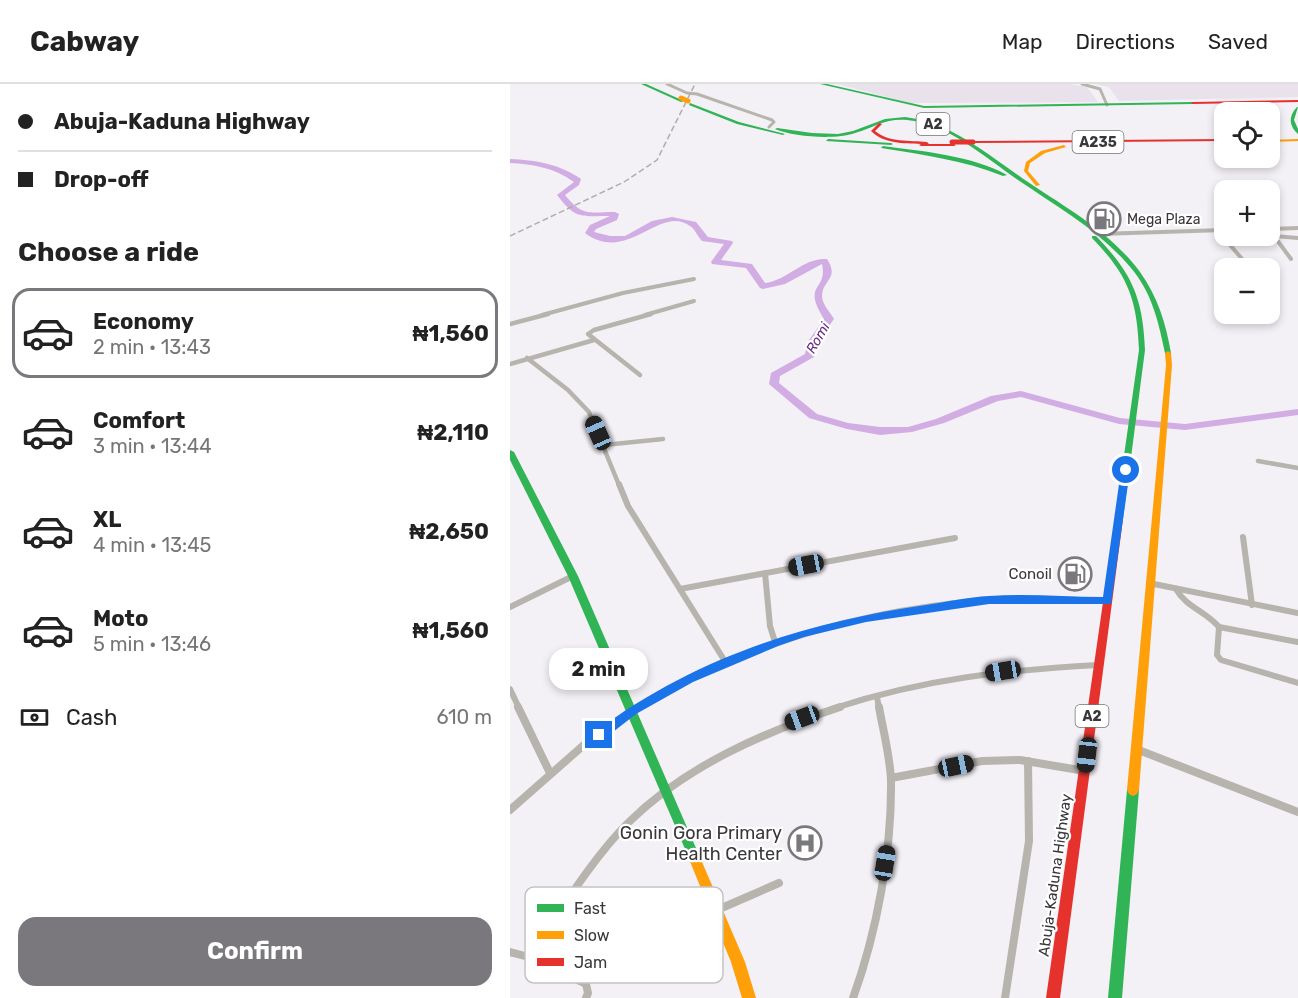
<!DOCTYPE html>
<meta charset="utf-8">
<style>
:root{--surface:#fff;--page:#f2f2f2;--text:#222;--muted:#767676;--line:#e0e0e0;--accent:#7a787c}
body{margin:0;font-family:Rubik,sans-serif;background:var(--page);color:var(--text);height:100vh;display:flex;flex-direction:column;font-size:22px;white-space:nowrap}
*{box-sizing:border-box;margin:0}
p{font-size:20px;color:var(--muted)}
.icon{flex:none;width:33px;height:33px;fill:none;stroke:currentColor;stroke-width:2;stroke-linecap:round;stroke-linejoin:round}
.map{position:relative;flex:1;overflow:hidden}
.side{display:flex;flex-direction:column;background:var(--surface);width:510px}
.side>*{flex:none}
.top-card{display:grid;align-content:center;height:132px;padding:0 18px;background:var(--surface)}
.controls{position:absolute;left:704px;top:18px;display:grid;gap:12px}
.controls a{display:grid;place-items:center;width:66px;height:66px;border-radius:12px;background:var(--surface);box-shadow:0 3px 9px #0003;font-size:30px}
.end{position:absolute;width:27px;height:27px;margin:-14px;border:8px solid #1a73e8;background:#fff;box-shadow:0 0 0 3px #fff}
.from{border-radius:50%}
.bubble{position:absolute;height:42px;border-radius:18px;background:var(--surface);box-shadow:0 3px 9px #0003;font-size:20px;font-weight:700;line-height:42px;text-align:center}
.car{position:absolute;width:18px;height:36px;margin:-18px -9px;border-radius:8px;box-shadow:0 0 4px 2px #0007;background:linear-gradient(#222 24%,#8ab4d8 0 40%,#222 0 76%,#8ab4d8 0 86%,#222 0)}
.top-card b{display:flex;align-items:center;gap:21px;height:57px;font-size:22px}
.top-card b+b{border-top:2px solid var(--line)}
.top-card i{width:15px;height:15px;background:var(--text)}
ul{padding:0;list-style:none}
li{display:flex;align-items:center;gap:18px;height:90px;margin:0 12px 9px;padding:0 6px;border:3px solid transparent;border-radius:18px}
li div{flex:1}
li b{display:block;font-size:22px}
li em{font-style:normal;font-weight:700}
li.selected{border-color:var(--accent)}
li>.icon{width:54px;height:54px;stroke-width:1.5}
h2{padding:0 18px;font-size:27px;line-height:72px}
.pay{display:flex;align-items:center;gap:15px;height:66px;padding:0 18px;font-size:22px}
.pay p{margin-inline-start:auto}
.cta{display:flex;gap:12px;margin-top:auto;padding:12px 18px}
.cta a{flex:1;height:69px;border-radius:18px;background:var(--accent);color:#fff;font-size:24px;font-weight:700;line-height:69px;text-align:center}
header{display:flex;align-items:center;gap:36px;box-sizing:border-box;height:84px;padding:0 30px;background:var(--surface);border-bottom:2px solid var(--line)}
header strong{font-size:28px}
nav{display:flex;gap:33px;margin-inline-start:auto;font-size:21px}
main{display:flex;flex:1;min-height:0}
.map>svg:first-child{display:block}
.built{fill:#e9e2ed}
.lines{fill:none;stroke-linecap:round;stroke-linejoin:round}
.river{fill:#d1ade4;fill-rule:evenodd}
.street-far4{stroke:#b6b4ad;stroke-width:3}
.street-far3{stroke:#b6b4ad;stroke-width:4}
.street-far2{stroke:#b6b4ad;stroke-width:4.5}
.street-far1{stroke:#b6b4ad;stroke-width:6}
.street{stroke:#b6b4ad;stroke-width:8}
.fast{fill:#30b455;fill-rule:evenodd}
.slow{fill:#ff9f0a;fill-rule:evenodd}
.jam{fill:#e5322d;fill-rule:evenodd}
.rail{stroke:#afaeab;stroke-width:1.5;stroke-dasharray:6 3;stroke-linecap:butt}
.slow-bridge{stroke:#ff9f0a;stroke-width:5}
.jam-bridge{stroke:#e5322d;stroke-width:5}
.route{fill:#1a73e8}
.labels{text-anchor:middle;dominant-baseline:central;stroke-width:4.5;stroke-linejoin:round;paint-order:stroke}
.shield{fill:#fff;stroke:#747375;stroke-width:1.5}
.shield-label{font-size:14px;font-weight:bold;fill:#39373a}
.far-poi-label{font-size:14px;fill:#39373a;stroke:#fff;text-anchor:start}
.far-water-label{font-size:14px;font-style:italic;fill:#6a2a86;stroke:#fff}
.poi-label{font-size:15px;fill:#39373a;stroke:#fff;text-anchor:end}
.street-label{font-size:15px;fill:#39373a;stroke:#fff}
.near-poi-label{font-size:18px;fill:#39373a;stroke:#fff;text-anchor:end}
.key{fill:#fff;stroke:#c4c3c4;stroke-width:1.5}
.key-label{font-size:16px;fill:#39373a}
</style>
<header>
<strong>Cabway</strong>
<nav><a>Map</a><a>Directions</a><a>Saved</a></nav>
</header>
<main>
<section class="side">
<div class="top-card">
<b><i class="from"></i>Abuja-Kaduna Highway</b>
<b><i></i>Drop-off</b>
</div>
<h2>Choose a ride</h2>
<ul>
<li class="selected"><svg class="icon" aria-label="car" viewBox="0 0 24 24"><path d="M5 17H2v-5l4-1 3-4h7l3 4 3 1v5h-3M9 17h6M6 11h13"/><circle cx="7" cy="17" r="2"/><circle cx="17" cy="17" r="2"/></svg><div><b>Economy</b><p>2 min · 13:43</p></div><em>₦1,560</em></li>
<li><svg class="icon" aria-label="car" viewBox="0 0 24 24"><path d="M5 17H2v-5l4-1 3-4h7l3 4 3 1v5h-3M9 17h6M6 11h13"/><circle cx="7" cy="17" r="2"/><circle cx="17" cy="17" r="2"/></svg><div><b>Comfort</b><p>3 min · 13:44</p></div><em>₦2,110</em></li>
<li><svg class="icon" aria-label="car" viewBox="0 0 24 24"><path d="M5 17H2v-5l4-1 3-4h7l3 4 3 1v5h-3M9 17h6M6 11h13"/><circle cx="7" cy="17" r="2"/><circle cx="17" cy="17" r="2"/></svg><div><b>XL</b><p>4 min · 13:45</p></div><em>₦2,650</em></li>
<li><svg class="icon" aria-label="car" viewBox="0 0 24 24"><path d="M5 17H2v-5l4-1 3-4h7l3 4 3 1v5h-3M9 17h6M6 11h13"/><circle cx="7" cy="17" r="2"/><circle cx="17" cy="17" r="2"/></svg><div><b>Moto</b><p>5 min · 13:46</p></div><em>₦1,560</em></li>
</ul>
<div class="pay"><svg class="icon" aria-label="cash" viewBox="0 0 24 24"><path d="M3 7h18v10H3z"/><circle cx="12" cy="12" r="2"/></svg>Cash<p>610 m</p></div>
<div class="cta"><a>Confirm</a></div>
</section>
<div class="map">
<svg width="788" height="914" viewBox="0 0 788 914">
<rect width="100%" height="100%" fill="#f3f0f6"/>
<!-- built -->
<g class="built">
<polygon points="328,0 561,0 577,3 588,18 399,19"/>
<polygon points="584,0 788,0 788,13 609,17 599,3"/>
</g>
<g class="lines">
<!-- river -->
<path class="river" d="M0,75C25,76 50,80 71,95L69,101L55,111C73,133 79,128 105,128L109,130L107,136L86,145L84,148L100,152H115L142,137L162,133L186,138L198,153L222,157L223,159L211,176L242,180L255,199C278,196 294,173 317,175C330,195 312,196 312,212C312,220 320,228 324,235L307,259L304,273L270,292L269,299L307,330L338,339L370,343H398L426,335L481,312L511,307L610,334L675,340L788,325V331L675,346L609,340L511,313L488,317L434,339L402,348L370,351L337,345L299,334L259,300L261,289L295,270L297,259L314,235C291,198 318,208 312,180L275,200L253,205L250,204L236,184L202,180L201,178L214,160L192,157C188,153 185,145 180,142C150,120 117,181 75,149L80,141L100,132C71,132 66,136 47,111L64,98C45,84 23,80 0,79Z"/>
<!-- street-far4 -->
<g class="street-far4">
<polyline points="157,0 177,9 187,10 262,36 264,38 259,43"/>
<polyline points="572,0 590,5 597,21"/>
</g>
<!-- street-far3 -->
<g class="street-far3">
<polyline points="759,145 788,144"/>
<polyline points="708,147 733,176"/>
<polyline points="589,150 714,146"/>
<polyline points="781,175 764,152 788,154"/>
<polyline points="32,231 113,209 184,195"/>
<polyline points="135,231 184,217"/>
</g>
<!-- street-far2 -->
<g class="street-far2">
<polyline points="0,240 38,230"/>
<polyline points="17,274 58,306 79,328 109,401"/>
<polyline points="0,280 84,256"/>
<polyline points="130,291 78,250 84,246 141,230"/>
<polyline points="94,361 153,355"/>
<polyline points="748,377 788,384"/>
</g>
<!-- street-far1 -->
<g class="street-far1">
<polyline points="109,400 118,422 216,579"/>
<polyline points="733,453 742,521"/>
<polyline points="255,489 260,542 265,558"/>
<polyline points="639,499 788,529"/>
<polyline points="170,505 445,454"/>
<path d="M666,505C676,523 695,527 709,543L707,571L711,576L788,599"/>
<polyline points="0,523 63,492"/>
<polyline points="709,543 788,558"/>
<polyline points="0,605 9,624"/>
<polyline points="367,613 369,624"/>
<path d="M126,624C235,561 353,525 479,516C518,513 558,516 597,517"/>
<path d="M325,624C413,595 496,586 588,581"/>
</g>
<!-- street -->
<g class="street">
<polyline points="8,623 40,689"/>
<polyline points="626,665 788,728"/>
<polyline points="381,694 472,677 510,676 575,687"/>
<polyline points="0,726 75,660 129,623"/>
<polyline points="207,826 269,799"/>
<polyline points="0,868 19,873 76,900 78,909 76,914"/>
<path d="M19,873C48,831 83,773 119,738C177,681 255,648 330,623"/>
<path d="M343,914C367,848 382,766 381,696C380,672 373,646 369,623"/>
<polyline points="495,914 519,757 518,677"/>
</g>
<!-- fast -->
<g class="fast">
<polygon points="131,0 136,0 174,17 171,18"/>
<polygon points="310,0 317,0 414,22 683,18 685,19 683,20 414,24"/>
<polygon points="180,19 229,38 275,50 273,51 227,40 179,21"/>
<path d="M787,23H788L784,36L788,45V50C779,42 778,32 787,23Z"/>
<path d="M395,33C407,35 419,37 430,42C460,55 486,76 512,94C553,122 600,147 630,188C648,213 656,240 661,269L660,270H656L655,269C649,240 643,213 625,189C594,149 549,124 508,96C476,74 437,39 397,36C376,34 365,43 345,49C325,56 284,53 265,45L267,44L302,49L328,50L343,47L375,35Z"/>
<polygon points="318,55 381,59 383,60 381,61 316,57"/>
<path d="M373,62C411,67 464,72 497,91L493,92C453,76 414,71 371,64Z"/>
<path d="M582,152H586C622,189 633,214 635,266L613,435L609,438L605,435L629,266C627,215 618,191 582,154Z"/>
<polygon points="0,366 4,368 68,492 189,771 191,775 189,779 185,781 181,779 58,492 0,376"/>
<polygon points="623,700 627,702 629,706 612,914 598,914 617,706 619,702"/>
</g>
<!-- slow -->
<g class="slow">
<polygon points="788,55 788,57 759,58 759,56"/>
<polygon points="554,61 556,63 535,69 520,79 518,87 530,101 526,102 514,87 516,78 531,67"/>
<polygon points="658,267 661,269 662,281 629,706 627,710 623,712 619,710 617,706 656,281 655,269"/>
<polygon points="185,769 189,771 235,878 246,914 232,914 221,878 179,775 181,771"/>
</g>
<!-- jam -->
<g class="jam">
<polygon points="788,16 788,18 683,20 681,19 683,18"/>
<path d="M369,39L372,40L365,47C379,59 400,56 417,58L419,60H444L446,61L444,62H411L409,61L411,60C393,59 374,60 361,47Z"/>
<polygon points="714,55 714,57 463,59 461,58 463,57"/>
<polygon points="609,432 613,435 550,914 536,914 605,435"/>
</g>
<!-- rail -->
<polyline class="rail" points="0,152 114,98 147,76 185,0"/>
<!-- slow-bridge -->
<polyline class="slow-bridge" points="171,14 178,17"/>
<!-- jam-bridge -->
<polyline class="jam-bridge" points="442,58 463,58"/>
</g>
<!-- route -->
<path class="route" d="M616,383L620,386L601,520H479L356,538L294,553L268,562L183,598L126,630L94,655H85V648C184,574 296,538 416,521C437,518 458,513 479,512C517,509 555,513 593,513L611,386Z"/>
<!-- icons -->
<defs>
<g id="fuel-ring" transform="scale(1.725)"><circle r="9.5" fill="#fff" stroke="#7a787c" stroke-width="1.5"/><path d="M-5.5-6h7V0h2V4h1.3V-2.5L3-4.5l.8-.8L6-3V5H2.5V1h-1V6h-7ZM-4.2-4.7v3.2H.2V-4.7Z" fill="#7a787c"/></g>
<g id="hospital-ring" transform="scale(1.725)"><circle r="9.5" fill="#fff" stroke="#7a787c" stroke-width="1.5"/><path d="M-5-5h3v3.5h4V-5h3V5h-3V1.5h-4V5h-3Z" fill="#7a787c"/></g>
</defs>
<g fill-rule="evenodd">
<use href="#fuel-ring" x="594" y="135"/>
<use href="#fuel-ring" x="565" y="490"/>
<use href="#hospital-ring" x="295" y="759"/>
</g>
<g class="labels">
<!-- shield labels -->
<g class="shield">
<rect x="406.5" y="29" width="33" height="22" rx="4.5"/>
<rect x="562.5" y="47" width="51" height="22" rx="4.5"/>
<rect x="565.5" y="621" width="33" height="22" rx="4.5"/>
</g>
<g class="shield-label">
<text x="423" y="40">A2</text>
<text x="588" y="58">A235</text>
<text x="582" y="632">A2</text>
</g>
<!-- far-poi labels -->
<g class="far-poi-label">
<text x="617" y="135">Mega Plaza</text>
</g>
<!-- far-water labels -->
<g class="far-water-label">
<text transform="translate(308 254) rotate(-60)">Romi</text>
</g>
<!-- poi labels -->
<g class="poi-label">
<text x="542" y="490">Conoil</text>
</g>
<!-- street labels -->
<g class="street-label">
<text transform="translate(545 791) rotate(-82)">Abuja-Kaduna Highway</text>
</g>
<!-- near-poi labels -->
<g class="near-poi-label">
<text x="272" y="749">Gonin Gora Primary<tspan x="272" dy="21">Health Center</tspan></text>
</g>
</g>
<!-- legend -->
<rect x="15" y="803" width="198" height="96" rx="9" class="key"/>
<rect x="27" y="820" width="27" height="8" fill="#30b455"/>
<rect x="27" y="847" width="27" height="8" fill="#ff9f0a"/>
<rect x="27" y="874" width="27" height="8" fill="#e5322d"/>
<g class="key-label">
<text x="64" y="830">Fast</text>
<text x="64" y="857">Slow</text>
<text x="64" y="884">Jam</text>
</g>
</svg>
<div class="controls">
<a><svg class="icon" aria-label="locate" viewBox="0 0 24 24"><circle cx="12" cy="12" r="6"/><path d="M12 2v4M12 18v4M2 12h4M18 12h4"/></svg></a>
<a>+</a>
<a>−</a>
</div>
<i class="end from" style="left:616px;top:386px"></i>
<i class="end" style="left:89px;top:651px"></i>
<div class="bubble" style="left:39px;top:564px;width:99px">2 min</div>
<i class="car" style="left:88px;top:349px;rotate:336deg"></i>
<i class="car" style="left:296px;top:481px;rotate:259deg"></i>
<i class="car" style="left:493px;top:587px;rotate:261deg"></i>
<i class="car" style="left:292px;top:634px;rotate:250deg"></i>
<i class="car" style="left:577px;top:671px;rotate:187deg"></i>
<i class="car" style="left:446px;top:682px;rotate:78deg"></i>
<i class="car" style="left:375px;top:779px;rotate:9deg"></i>
</div>
</main>
